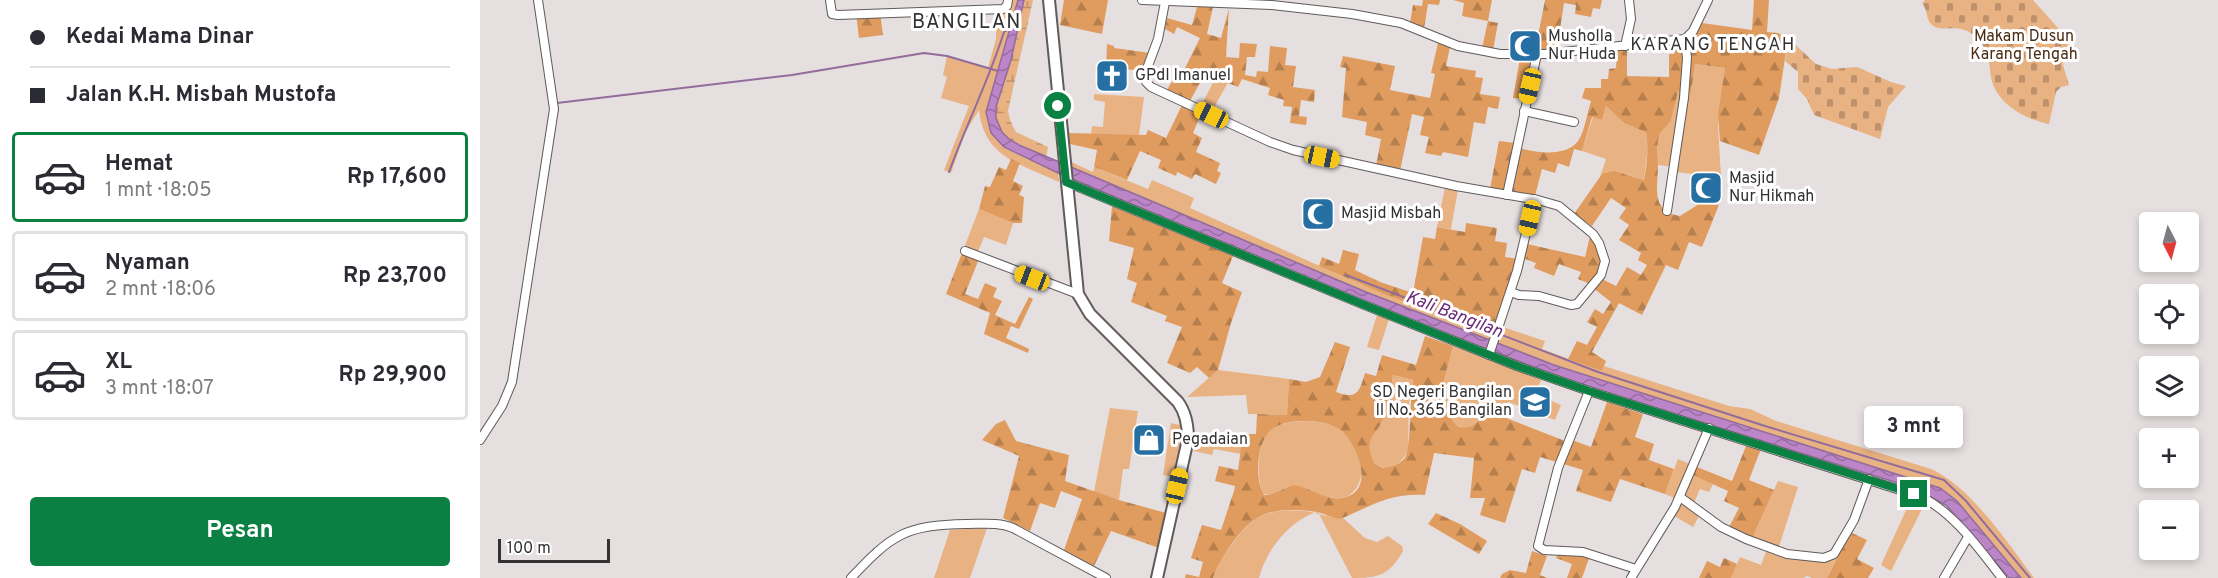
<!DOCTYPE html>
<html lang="id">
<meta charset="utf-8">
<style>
:root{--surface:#fff;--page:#f7f7f7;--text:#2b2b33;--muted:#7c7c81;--line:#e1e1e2;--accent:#0b8043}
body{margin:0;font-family:Overpass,sans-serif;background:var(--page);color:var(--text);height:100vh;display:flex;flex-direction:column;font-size:22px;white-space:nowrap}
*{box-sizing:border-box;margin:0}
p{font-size:20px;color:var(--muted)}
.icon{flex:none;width:33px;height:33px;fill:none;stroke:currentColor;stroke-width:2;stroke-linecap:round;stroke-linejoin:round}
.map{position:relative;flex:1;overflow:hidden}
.sheet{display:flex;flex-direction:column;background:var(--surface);width:480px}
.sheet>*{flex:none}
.guide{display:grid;align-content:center;height:132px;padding:0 30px;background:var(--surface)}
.needle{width:39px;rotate:174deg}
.fabs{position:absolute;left:1659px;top:212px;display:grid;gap:12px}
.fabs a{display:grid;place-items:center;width:60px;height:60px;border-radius:6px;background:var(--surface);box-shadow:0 3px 9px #0003;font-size:30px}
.scale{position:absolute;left:18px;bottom:15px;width:112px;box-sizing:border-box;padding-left:6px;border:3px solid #333131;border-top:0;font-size:16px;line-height:21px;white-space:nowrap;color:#333131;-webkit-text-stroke:4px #fff;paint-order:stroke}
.end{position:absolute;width:27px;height:27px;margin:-14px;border:8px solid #0b8043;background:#fff;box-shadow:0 0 0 3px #fff}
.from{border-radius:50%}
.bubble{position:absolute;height:42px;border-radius:6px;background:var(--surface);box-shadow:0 3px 9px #0003;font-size:20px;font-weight:700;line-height:42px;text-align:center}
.car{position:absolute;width:18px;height:36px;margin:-18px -9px;border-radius:8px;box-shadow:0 0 4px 2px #0007;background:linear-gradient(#f5c518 24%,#345 0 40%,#f5c518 0 76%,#345 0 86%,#f5c518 0)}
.guide b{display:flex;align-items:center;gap:21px;height:57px;font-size:22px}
.guide b+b{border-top:2px solid var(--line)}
.guide i{width:15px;height:15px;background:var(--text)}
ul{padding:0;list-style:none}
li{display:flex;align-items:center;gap:18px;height:90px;margin:0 12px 9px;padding:0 18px;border:3px solid var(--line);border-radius:6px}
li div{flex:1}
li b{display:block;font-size:22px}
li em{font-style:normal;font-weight:700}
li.active{border-color:var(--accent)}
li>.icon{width:54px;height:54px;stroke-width:1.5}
.primary-button{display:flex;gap:12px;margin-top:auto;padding:12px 30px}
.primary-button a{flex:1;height:69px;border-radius:6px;background:var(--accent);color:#fff;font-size:24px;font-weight:700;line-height:69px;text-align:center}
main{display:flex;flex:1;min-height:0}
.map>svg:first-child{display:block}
.green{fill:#e8b282}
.forest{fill:url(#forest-firs);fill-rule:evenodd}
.wetland{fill:url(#wetland-marsh)}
.cemetery{fill:url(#cemetery-stones)}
.water{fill:url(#water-waves);stroke:#926c9b;stroke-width:1.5}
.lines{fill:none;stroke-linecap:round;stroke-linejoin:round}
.stream{stroke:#926c9b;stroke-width:2}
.street-casing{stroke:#605a5a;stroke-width:10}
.secondary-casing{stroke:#605a5a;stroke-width:14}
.street{stroke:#fff;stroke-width:8}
.secondary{stroke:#fff;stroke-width:10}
.route{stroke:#0b8043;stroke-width:8}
.labels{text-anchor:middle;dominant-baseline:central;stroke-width:6;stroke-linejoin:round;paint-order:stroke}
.poi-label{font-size:16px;fill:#333131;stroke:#fff;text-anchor:start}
.park-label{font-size:16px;fill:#482c11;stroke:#fff}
.neighbourhood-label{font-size:18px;letter-spacing:1.5px;fill:#333131;stroke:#fff}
.water-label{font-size:18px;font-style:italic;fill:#6a2778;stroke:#fff}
.quarter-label{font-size:20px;letter-spacing:1.5px;fill:#333131;stroke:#fff}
</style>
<main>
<section class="sheet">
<div class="guide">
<b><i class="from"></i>Kedai Mama Dinar</b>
<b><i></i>Jalan K.H. Misbah Mustofa</b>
</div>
<ul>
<li class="active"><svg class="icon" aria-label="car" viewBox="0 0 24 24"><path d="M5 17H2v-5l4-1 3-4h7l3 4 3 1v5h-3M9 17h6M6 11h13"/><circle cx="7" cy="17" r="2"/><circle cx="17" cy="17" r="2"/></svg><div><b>Hemat</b><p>1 mnt · 18:05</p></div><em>Rp 17,600</em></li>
<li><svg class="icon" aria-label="car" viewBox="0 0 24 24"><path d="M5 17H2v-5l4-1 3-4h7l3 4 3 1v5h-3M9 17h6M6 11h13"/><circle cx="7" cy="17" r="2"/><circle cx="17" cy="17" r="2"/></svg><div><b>Nyaman</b><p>2 mnt · 18:06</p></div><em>Rp 23,700</em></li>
<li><svg class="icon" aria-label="car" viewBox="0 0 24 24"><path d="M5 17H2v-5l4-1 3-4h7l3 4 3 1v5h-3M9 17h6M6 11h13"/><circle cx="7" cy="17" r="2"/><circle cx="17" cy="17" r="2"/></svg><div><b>XL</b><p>3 mnt · 18:07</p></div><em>Rp 29,900</em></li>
</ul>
<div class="primary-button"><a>Pesan</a></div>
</section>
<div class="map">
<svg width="1738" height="578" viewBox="0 0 1738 578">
<defs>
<pattern id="forest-firs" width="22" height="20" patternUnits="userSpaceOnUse" patternTransform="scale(1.5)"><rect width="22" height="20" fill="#e09c5e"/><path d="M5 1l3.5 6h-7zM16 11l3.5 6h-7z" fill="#b6804e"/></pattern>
<pattern id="wetland-marsh" width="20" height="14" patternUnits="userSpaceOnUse" patternTransform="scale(1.5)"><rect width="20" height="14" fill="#e8b282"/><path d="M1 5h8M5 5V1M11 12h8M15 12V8" fill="none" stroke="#bd916b"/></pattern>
<pattern id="cemetery-stones" width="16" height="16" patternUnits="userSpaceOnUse" patternTransform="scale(1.5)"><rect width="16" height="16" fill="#e8b282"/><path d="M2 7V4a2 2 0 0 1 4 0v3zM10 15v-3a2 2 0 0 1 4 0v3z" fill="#bd916b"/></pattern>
<pattern id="water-waves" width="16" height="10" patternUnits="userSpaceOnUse" patternTransform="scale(1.5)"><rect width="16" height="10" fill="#bb85c8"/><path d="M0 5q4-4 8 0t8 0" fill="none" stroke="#996da3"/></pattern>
</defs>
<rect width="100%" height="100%" fill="#e6dfe0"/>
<!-- green -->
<g class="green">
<path d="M531,0H538L506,112L524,147L578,173L579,182C541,164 504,158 499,110L485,133L471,173L464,170L489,106L461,98L467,77L463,75L467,56L508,68L516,39V11L529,5Z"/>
<polygon points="1215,64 1245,68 1238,125 1241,177 1195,172 1196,167 1178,165 1178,141 1180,133 1191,121 1198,90 1211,92"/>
<polygon points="738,73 750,79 732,111 721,106"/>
<polygon points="614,94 664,97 659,135 611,134 612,126 623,127 625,102 614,100"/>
<polygon points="1126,106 1144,123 1166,131 1168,147 1164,180 1145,174 1123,174 1120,177 1126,159 1102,151 1113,117 1122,120"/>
<path d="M589,161L613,172L614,167L668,189L672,180L714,198L710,208L880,284L1014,334L1017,325L1065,341L1062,349L1122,371L1124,366L1249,406L1270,409L1296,421L1451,469C1491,487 1528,543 1554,578H1541L1477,501L1460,488L1074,365L886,292L590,168Z"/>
<polygon points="965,187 978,189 971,229 957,227"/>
<polygon points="499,209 533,223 526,245 504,237 497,254 484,248"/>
<polygon points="897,315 909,319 899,350 887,347"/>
<path d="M973,346L1061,380L1050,410L1028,402L1022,417L1006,410C996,426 986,437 970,419C966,414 963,408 962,402C960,384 969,363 973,346Z"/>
<polygon points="738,370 809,379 807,415 768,414 766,395 707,397"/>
<path d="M913,375L933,380L929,403L928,448C925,461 916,466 904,468L894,463C882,434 898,437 905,414C909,401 911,388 913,375Z"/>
<polygon points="1060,396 1081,405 1075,420 1054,412"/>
<polygon points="630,408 658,411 649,469 643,469 639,500 614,492"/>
<path d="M826,421C838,422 850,422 861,430C877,443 888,468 877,487C873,493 868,497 862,498C846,500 828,490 813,485L793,494H783C776,476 776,440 794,428C803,422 815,422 826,421Z"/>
<polygon points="691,423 700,425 700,441 693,477 683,475"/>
<polygon points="716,434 763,434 761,454 734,449 732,455 714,451"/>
<polygon points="1198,459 1212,465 1209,473 1233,484 1229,492 1220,489 1211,510 1219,516 1213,527 1189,513 1197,499 1185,494"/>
<polygon points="1298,481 1318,487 1297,553 1347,560 1354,558 1359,553 1347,578 1332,578 1327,576 1323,578 1251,578 1260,557 1281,565 1289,544 1272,538"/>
<polygon points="1432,497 1445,503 1411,571 1401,565"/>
<path d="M826,511L860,519L863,518L885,538L897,542L908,536L922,546L923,551C909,576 898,578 872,578L838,512C810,519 785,552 779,578H733C740,559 761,527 779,517C792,510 811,510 826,511Z"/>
<polygon points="507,528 490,578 454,578 470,530"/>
</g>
<!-- forest -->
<g class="forest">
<polygon points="584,0 628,0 622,34 580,25"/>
<polygon points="943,0 960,0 959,5 948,4 944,29 930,23 933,5 942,6"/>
<polygon points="973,0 1012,0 1008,21 1018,23 1013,50 1002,48 1008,21 982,16 984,3"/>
<polygon points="1065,0 1122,0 1120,9 1113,8 1111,17 1095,14 1096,5 1084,3 1077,49 1055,51"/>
<path d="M1274,0H1289L1287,32L1298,33L1308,38L1299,98L1279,155L1240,141L1238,115L1245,68L1215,64L1211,93L1198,91L1191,121L1180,133L1178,141C1177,149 1178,157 1178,165C1178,188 1170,211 1200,216L1219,204L1239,205L1222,247L1209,242L1198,270L1186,265L1162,315L1139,303L1112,352L1126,361L1122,371L1088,359L1097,341L1107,345L1117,327L1107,322L1115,309L1123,314L1131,302L1113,288L1122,279L1136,286L1147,267L1161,275L1167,265L1158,260L1161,253L1139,240L1149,225L1139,218L1146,208L1131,198L1112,226L1094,214L1122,174L1134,171L1164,180C1167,164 1169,148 1166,132L1144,123L1126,106L1122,120L1112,117L1102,151L1094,149L1089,167L1078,163L1075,173L1062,169L1055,196L1029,192L1039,148C1055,152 1085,158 1098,141C1105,131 1107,113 1111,101L1102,98L1105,88H1121V79H1128L1129,69L1136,68L1137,50L1147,49V76L1189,77V54H1194V44L1212,39L1222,23L1272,30Z"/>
<polygon points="717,7 733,7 727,34 741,38 749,8 746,57 759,58 760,43 777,44 775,57 767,57 765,75 776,77 777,71 788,72 790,46 807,48 805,65 816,66 813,87 835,90 834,102 821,100 819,116 827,117 826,125 810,123 812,107 803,106 804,100 788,95 790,88 762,79 758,87 748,83 749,79 728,68 710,101 687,90 697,72 702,74 720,38 697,27 694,34 685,29 687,18 712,25"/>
<polygon points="400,12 403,35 379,38 376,13"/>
<polygon points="958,43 970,47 966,66 996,71 995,77 1003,78 1000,94 1020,97 1018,109 1008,107 1005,124 994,122 988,157 963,152 961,156 945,153 949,137 940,135 944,117 932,114 920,171 896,166 901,139 885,135 887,122 862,117 866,68 860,67 863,56 915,66 910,90 950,98 955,74 951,73"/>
<polygon points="627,44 634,46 634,48 670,53 663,70 626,69"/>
<polygon points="1040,58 1053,58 1044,99 1033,98"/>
<polygon points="702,105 721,114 713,133 722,138 716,152 740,163 737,171 741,173 736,184 715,174 712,179 697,172 696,176 678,168 681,160 660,151 647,180 614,167 617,150 590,144 589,133 666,135 668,130 686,138"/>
<polygon points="1019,141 1035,143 1025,193 1010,189"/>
<polygon points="531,159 540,163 533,181 543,186 539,195 544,197 542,223 533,223 499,209 505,186 510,187 519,167 526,170"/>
<polygon points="632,206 753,256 742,283 762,292 751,323 738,370 729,378 717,367 710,373 687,363 702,327 685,321 687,316 651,302 657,283 647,279 654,248 629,241"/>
<polygon points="986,223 1017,228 1015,241 1027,243 1025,257 1039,259 1014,334 904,294 839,266 842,257 859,264 863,250 879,254 875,270 900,282 933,293 943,237 955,239 957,227 985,232"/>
<path d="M1110,236C1124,256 1125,264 1110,284L1098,279L1101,272L1079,264L1074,276L1054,268L1056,263L1043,258L1047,244L1105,257Z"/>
<polygon points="482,253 499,259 485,294 498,299 505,283 517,288 513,297 522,301 515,315 535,324 549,297 553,299 539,329 531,326 526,338 549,349 548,353 504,334 510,313 466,294"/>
<path d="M945,336L973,346C966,376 951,404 979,427C994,430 999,421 1006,410L1085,441L1087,438L1111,447L1127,402L1163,414L1155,437L1174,444L1169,460L1194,469L1185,494L1140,479L1131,502L1096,491L1103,470L1060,457L1055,473L1042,469L1025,523L1000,515L1005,498H990L994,458L954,453L945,495C908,493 892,506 860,519C852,518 845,514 837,512C819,509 793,508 777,518C759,529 740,559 733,578H705L706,574L719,577L723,562L711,558L722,525L741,530L754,491L755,486L735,481L739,466L758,470L763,434H776L777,414L807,415L809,379L826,382L840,377L855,342L870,347L856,392C878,400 879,392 885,373L896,376L902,355L936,365ZM913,375L933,380C930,395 931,449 925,458C920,464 911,467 903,468L894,463C882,435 898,437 905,414C909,401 911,388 913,375ZM831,421C842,422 853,424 862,431C878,446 896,491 863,498C845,501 830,487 813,485L792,494L784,495C774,478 776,440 794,428C804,421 819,421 831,421Z"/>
<polygon points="525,420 536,441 589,455 585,481 639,500 686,513 679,548 631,531 614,566 584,550 602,499 581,491 575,508 560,503 550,531 523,518 539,456 502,440 516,424"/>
<polygon points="1270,436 1284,441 1269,480 1294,490 1272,538 1249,527 1259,508 1244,501 1248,491 1208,473 1212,465 1252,481"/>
<polygon points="956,513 980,524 1007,541 999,554 948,524"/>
<polygon points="1370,532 1387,540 1377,559 1394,568 1388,578 1347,578"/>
<polygon points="1079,548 1112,550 1102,578 1087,578 1092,564 1076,558"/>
<polygon points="1052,551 1067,556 1060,575 1067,578 1020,578 1022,574 1030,570 1046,573"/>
<polygon points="1244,558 1257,564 1251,578 1219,578 1227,561 1240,567"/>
</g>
<!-- wetland -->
<polygon class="wetland" points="544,0 553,0 528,111 530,120 536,132 568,147 566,158 529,139 522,132 516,118 516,107 531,60"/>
<!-- cemetery -->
<g class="cemetery">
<path d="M1445,0H1553L1596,48L1586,47L1581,51L1583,65L1589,85L1581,87L1576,92L1569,124C1545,119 1516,104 1511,77C1509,63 1509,49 1497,38C1478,20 1462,35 1451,24C1446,20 1448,10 1442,3Z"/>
<polygon points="1308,38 1336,64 1352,69 1377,67 1411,82 1426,86 1408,107 1400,139 1334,115 1327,99 1318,89 1318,72 1305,61"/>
</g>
<!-- water -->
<polygon class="water" points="538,0 544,0 531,60 516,107 516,118 522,132 529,139 539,145 886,292 1074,365 1460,488 1477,501 1541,578 1529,578 1466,505 1431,487 1107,387 948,327 810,271 578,173 524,147 511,133 506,112"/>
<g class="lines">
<!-- stream -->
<g class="stream">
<polyline points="77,103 312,75 444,53 467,56 518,71"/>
<path d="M469,172C486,125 509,80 524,32L531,28"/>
<polyline points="866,275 1118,372 1285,426 1464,480 1486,501 1550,578"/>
</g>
<!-- street casing -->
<g class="street-casing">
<g id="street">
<polyline points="350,0 352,14 358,15 523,9 527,6 528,0"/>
<polyline points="662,0 792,5 872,14 921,23 978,46 1020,54 1065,54 1205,39 1213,31 1228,0"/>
<polyline points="685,2 678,39 665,74 666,82 671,87 790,142 813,150 976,186 1058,200 1079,206 1113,234 1119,243 1125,261 1121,275 1097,304 1091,305 1059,296 1039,295 1031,292"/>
<polyline points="1145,46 1151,19 1149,0"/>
<polyline points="1044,111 1094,122"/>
<path d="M586,182L882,304L1037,366L1109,391L1442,497C1476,515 1499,549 1522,578"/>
<polyline points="1027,195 1057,54"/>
<polyline points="1187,211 1204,98 1207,58 1205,39"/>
<polyline points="485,251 598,294"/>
<polyline points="1009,355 1037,271 1054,199"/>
<polyline points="1109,391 1078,468 1058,546 1064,550 1103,552 1156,569"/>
<polyline points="0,440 22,406 32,382 74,109 58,0"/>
<polyline points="1200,497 1241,527 1266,539 1307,554 1344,558 1354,554 1374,520 1389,479"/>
<path d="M371,578C412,534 426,525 487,524C503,524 519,522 533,528L626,578"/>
<polyline points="1151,578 1195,507 1229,428"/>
<polyline points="1464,578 1488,537"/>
</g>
</g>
<!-- secondary casing -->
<g class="secondary-casing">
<path id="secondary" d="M569,0L598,294L610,314L698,402C706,413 708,425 708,439L677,578"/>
</g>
<!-- street -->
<use href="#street" class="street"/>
<!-- secondary -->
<use href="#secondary" class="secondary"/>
</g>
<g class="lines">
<!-- route -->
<polyline class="route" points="578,106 586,182 882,304 1037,366 1109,391 1434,494"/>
</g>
<!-- icons -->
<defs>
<g id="mosque-square" transform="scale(1.725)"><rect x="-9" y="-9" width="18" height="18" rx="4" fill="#256fa3" stroke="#fff"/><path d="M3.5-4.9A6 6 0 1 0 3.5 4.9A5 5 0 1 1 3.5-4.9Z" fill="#fff"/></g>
<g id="church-square" transform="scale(1.725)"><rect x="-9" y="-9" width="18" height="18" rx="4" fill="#256fa3" stroke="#fff"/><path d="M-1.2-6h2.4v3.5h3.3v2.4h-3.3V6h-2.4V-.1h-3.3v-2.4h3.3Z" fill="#fff"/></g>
<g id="school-square" transform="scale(1.725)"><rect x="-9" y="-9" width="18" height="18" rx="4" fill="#256fa3" stroke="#fff"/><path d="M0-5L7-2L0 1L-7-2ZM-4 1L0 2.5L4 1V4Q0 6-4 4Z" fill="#fff"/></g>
<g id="shop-square" transform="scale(1.725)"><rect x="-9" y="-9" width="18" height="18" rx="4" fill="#256fa3" stroke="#fff"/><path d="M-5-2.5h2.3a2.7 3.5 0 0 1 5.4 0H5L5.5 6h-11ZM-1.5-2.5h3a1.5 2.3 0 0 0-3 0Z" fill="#fff"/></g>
</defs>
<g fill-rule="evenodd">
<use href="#mosque-square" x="1045" y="46"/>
<use href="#church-square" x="632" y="76"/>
<use href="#mosque-square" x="1226" y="188"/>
<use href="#mosque-square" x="838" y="214"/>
<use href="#school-square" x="1055" y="402"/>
<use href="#shop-square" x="669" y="440"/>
</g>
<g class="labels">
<!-- poi labels -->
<g class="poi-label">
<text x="1068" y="37">Musholla<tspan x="1068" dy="18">Nur Huda</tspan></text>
<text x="655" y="76">GPdI Imanuel</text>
<text x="1249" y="179">Masjid<tspan x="1249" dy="18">Nur Hikmah</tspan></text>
<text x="861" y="214">Masjid Misbah</text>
<text x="1032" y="393" text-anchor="end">SD Negeri Bangilan<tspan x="1032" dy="18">II No. 365 Bangilan</tspan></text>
<text x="692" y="440">Pegadaian</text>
</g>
<!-- park labels -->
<g class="park-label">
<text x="1544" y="37">Makam Dusun<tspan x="1544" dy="18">Karang Tengah</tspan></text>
</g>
<!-- neighbourhood labels -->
<g class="neighbourhood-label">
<text x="1233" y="45">KARANG TENGAH</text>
</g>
<!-- water labels -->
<g class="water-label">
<text transform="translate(974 315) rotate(21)">Kali Bangilan</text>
</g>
<!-- quarter labels -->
<g class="quarter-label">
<text x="487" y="23">BANGILAN</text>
</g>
</g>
</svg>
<div class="fabs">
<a><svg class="needle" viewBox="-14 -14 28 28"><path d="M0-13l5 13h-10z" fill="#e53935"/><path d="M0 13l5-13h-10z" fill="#7c7c81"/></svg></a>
<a><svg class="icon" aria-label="locate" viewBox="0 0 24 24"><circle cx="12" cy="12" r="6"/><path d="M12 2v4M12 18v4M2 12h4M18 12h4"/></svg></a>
<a><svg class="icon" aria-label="layers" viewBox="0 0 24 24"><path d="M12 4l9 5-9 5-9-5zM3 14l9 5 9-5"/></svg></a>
<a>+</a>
<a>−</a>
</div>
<div class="scale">100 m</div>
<i class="end from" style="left:578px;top:106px"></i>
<i class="end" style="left:1434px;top:494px"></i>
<div class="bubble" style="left:1384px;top:406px;width:99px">3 mnt</div>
<i class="car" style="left:1050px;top:86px;rotate:193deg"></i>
<i class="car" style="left:731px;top:115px;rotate:295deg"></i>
<i class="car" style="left:842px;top:157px;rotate:102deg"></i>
<i class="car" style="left:1050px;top:218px;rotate:193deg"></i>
<i class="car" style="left:552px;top:278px;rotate:291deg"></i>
<i class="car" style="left:697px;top:486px;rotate:13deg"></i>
</div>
</main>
